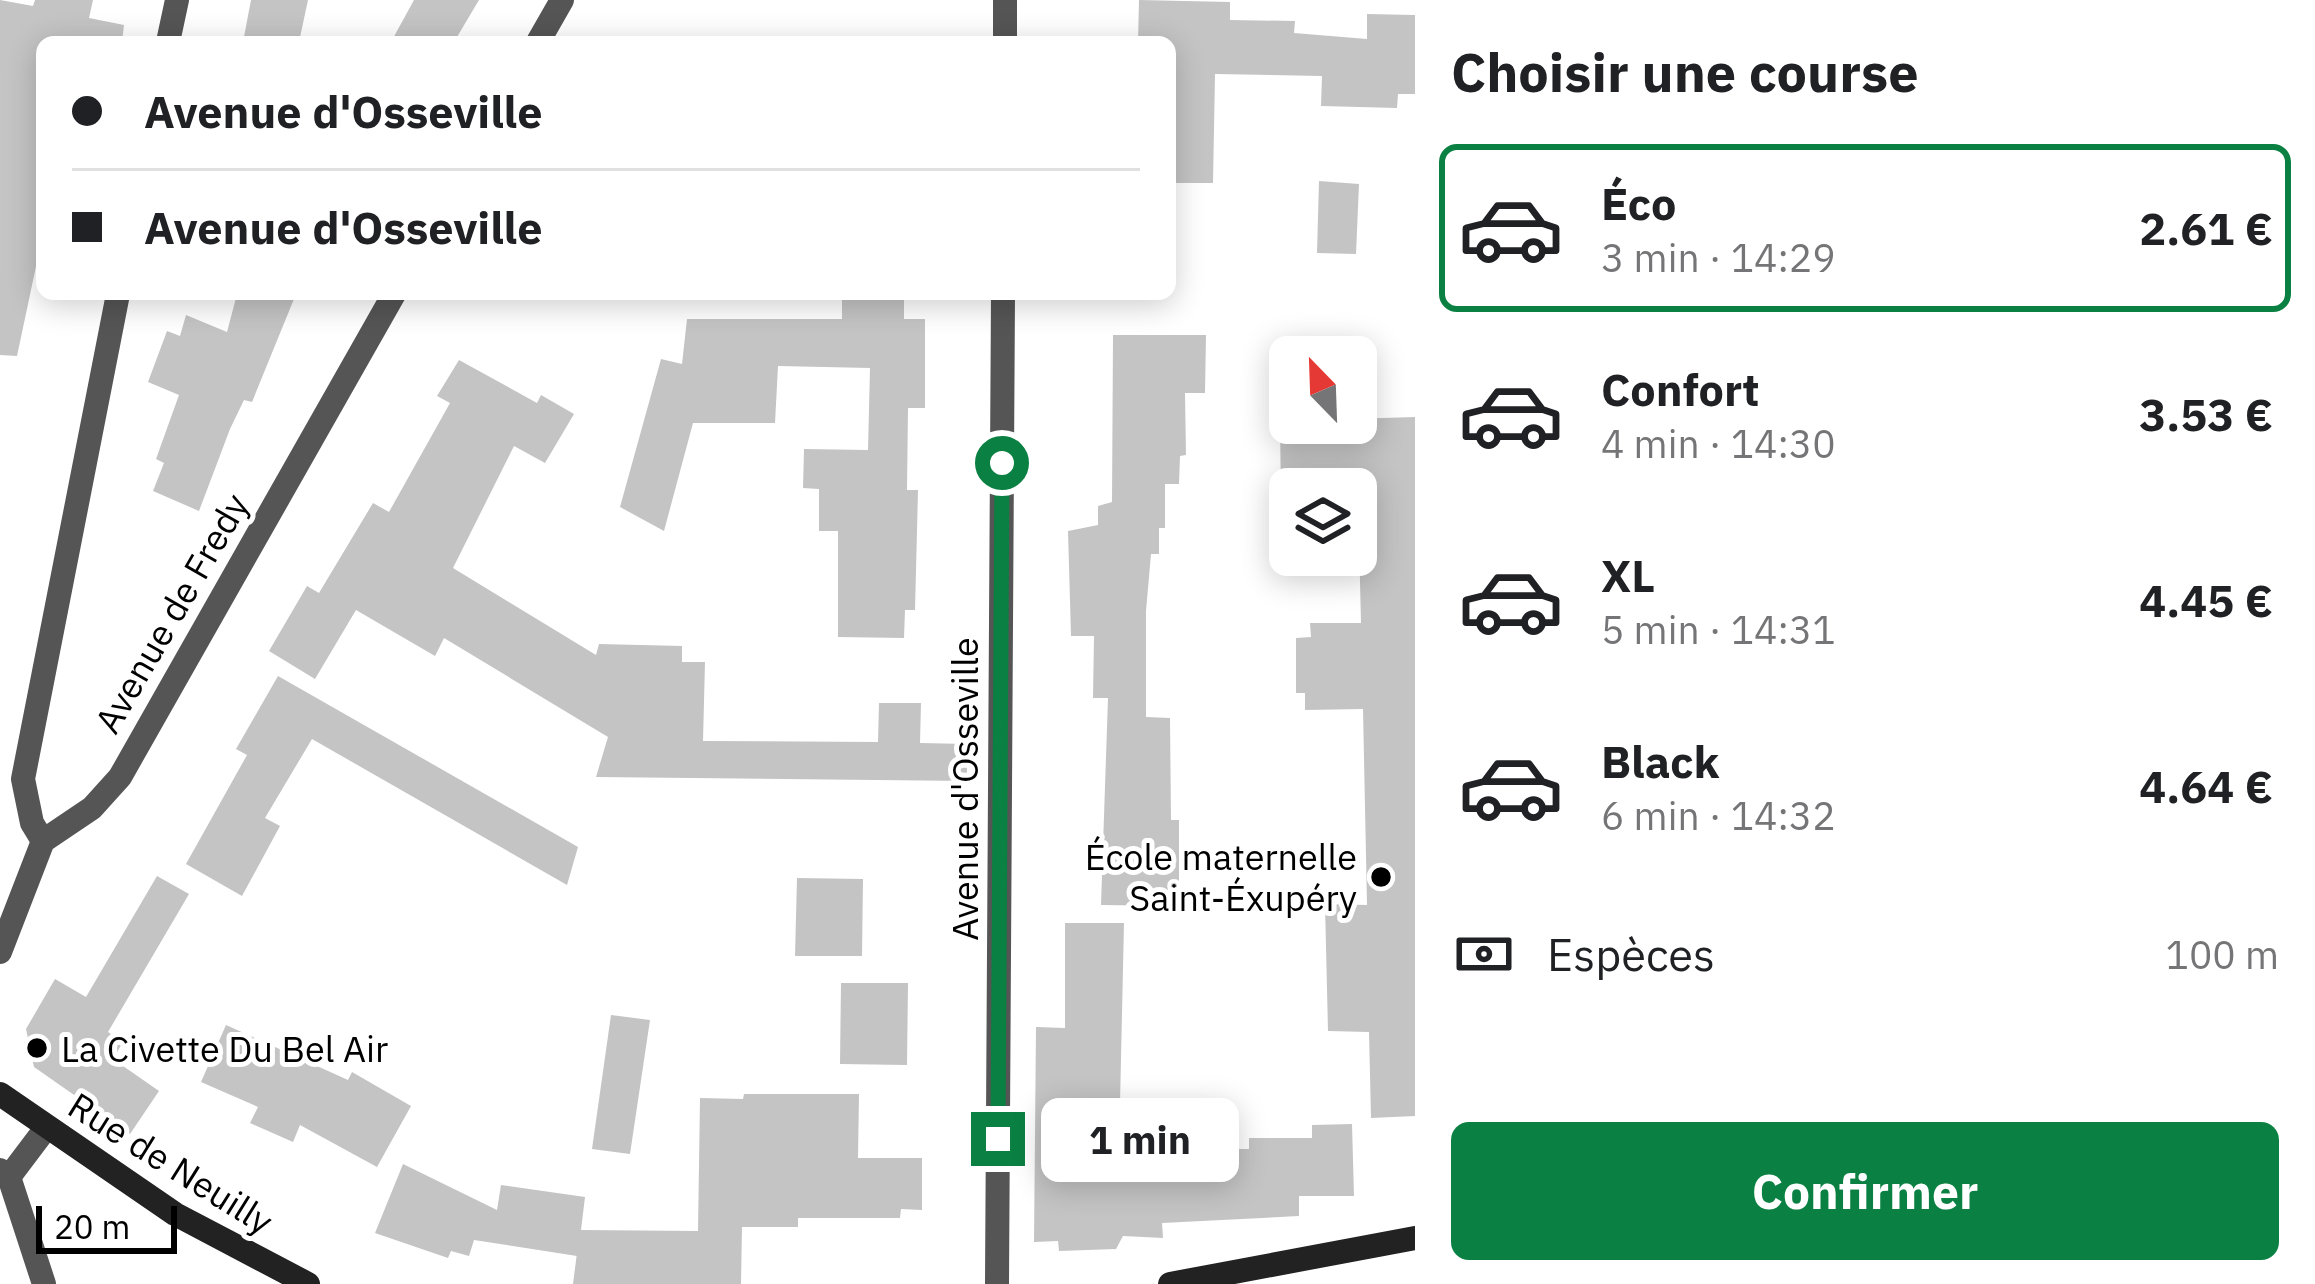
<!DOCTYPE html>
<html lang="fr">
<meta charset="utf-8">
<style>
:root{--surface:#fff;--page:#f6f6f6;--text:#202124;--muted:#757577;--line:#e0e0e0;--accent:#0b8043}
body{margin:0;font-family:"IBM Plex Sans",sans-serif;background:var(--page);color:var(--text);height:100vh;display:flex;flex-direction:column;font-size:45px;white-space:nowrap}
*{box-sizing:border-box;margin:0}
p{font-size:39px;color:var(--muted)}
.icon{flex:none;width:66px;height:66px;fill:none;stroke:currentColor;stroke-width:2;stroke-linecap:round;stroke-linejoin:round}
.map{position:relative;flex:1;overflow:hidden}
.details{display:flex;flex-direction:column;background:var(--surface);width:900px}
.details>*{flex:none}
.banner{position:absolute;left:36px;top:36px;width:1140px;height:264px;border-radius:18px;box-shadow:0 6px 30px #0003;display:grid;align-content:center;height:264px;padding:0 36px;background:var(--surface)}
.needle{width:78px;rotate:337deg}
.fabs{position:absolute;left:1269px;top:336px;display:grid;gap:24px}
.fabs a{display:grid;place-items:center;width:108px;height:108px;border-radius:18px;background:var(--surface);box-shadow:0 6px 30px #0003;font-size:60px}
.scale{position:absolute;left:36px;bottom:30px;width:141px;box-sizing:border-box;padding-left:12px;border:6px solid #000;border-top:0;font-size:33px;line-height:42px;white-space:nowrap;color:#000;-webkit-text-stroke:9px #fff;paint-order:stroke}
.end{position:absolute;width:54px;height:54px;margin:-27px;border:15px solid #0b8043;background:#fff;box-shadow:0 0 0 6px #fff}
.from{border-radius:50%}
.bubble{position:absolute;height:84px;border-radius:18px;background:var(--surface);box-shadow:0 6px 30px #0003;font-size:39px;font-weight:800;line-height:84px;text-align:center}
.banner b{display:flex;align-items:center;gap:42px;height:114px;font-size:45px}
.banner b+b{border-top:3px solid var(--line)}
.banner i{width:30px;height:30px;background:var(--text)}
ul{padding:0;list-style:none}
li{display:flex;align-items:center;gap:36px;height:168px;margin:0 24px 18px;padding:0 12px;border:6px solid transparent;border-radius:18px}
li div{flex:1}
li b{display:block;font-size:45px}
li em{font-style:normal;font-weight:800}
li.on{border-color:var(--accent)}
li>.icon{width:108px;height:108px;stroke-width:1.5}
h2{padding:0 36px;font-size:54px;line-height:144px}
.pay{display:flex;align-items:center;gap:30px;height:132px;padding:0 36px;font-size:45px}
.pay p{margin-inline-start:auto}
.cta{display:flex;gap:24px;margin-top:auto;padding:24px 36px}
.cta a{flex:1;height:138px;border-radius:18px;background:var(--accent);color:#fff;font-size:48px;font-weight:800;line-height:138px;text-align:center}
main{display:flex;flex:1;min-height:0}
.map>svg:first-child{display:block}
.building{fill:#c4c4c4}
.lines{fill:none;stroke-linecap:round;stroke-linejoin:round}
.street{stroke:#555;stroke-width:24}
.secondary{stroke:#222;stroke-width:24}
.route{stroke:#0b8043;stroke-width:15}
.poi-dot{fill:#000;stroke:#fff;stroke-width:4.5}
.labels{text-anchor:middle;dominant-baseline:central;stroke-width:10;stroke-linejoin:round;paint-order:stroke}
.street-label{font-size:36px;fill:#000;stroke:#fff}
.poi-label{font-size:36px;fill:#000;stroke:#fff;text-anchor:end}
</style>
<main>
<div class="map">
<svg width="1415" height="1284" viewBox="0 0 1415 1284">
<rect width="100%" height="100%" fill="#fff"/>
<!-- building -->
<g class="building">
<polygon points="0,0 33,6 35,0 93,0 89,18 124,25 122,42 42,42 42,238 17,356 0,355"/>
<polygon points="251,0 308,0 299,42 243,42"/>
<polygon points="414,0 479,0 454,42 391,42"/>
<polygon points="1139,0 1230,2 1230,20 1295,21 1294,33 1367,39 1367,14 1415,15 1415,94 1398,94 1397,108 1321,106 1322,76 1215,74 1213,183 1170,183 1170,42 1138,42"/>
<polygon points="1319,181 1359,184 1356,254 1317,253"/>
<polygon points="237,294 296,294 252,402 244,400 230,429 199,511 153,491 164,463 156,459 179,395 148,382 167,331 180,336 186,315 227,332"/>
<polygon points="842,294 904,294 904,319 925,319 925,408 908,408 907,490 918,490 917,531 915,610 905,610 904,638 838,637 838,531 819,531 819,489 803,488 804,449 868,450 870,368 778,366 775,423 693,423 664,531 620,507 661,359 682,364 687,319 842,319"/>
<polygon points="1113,335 1206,335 1205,393 1185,393 1186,455 1180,456 1179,484 1165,484 1165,528 1159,528 1159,554 1151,554 1146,611 1146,717 1170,718 1171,820 1179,820 1179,906 1101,905 1108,698 1093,698 1094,636 1071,636 1068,531 1098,525 1098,506 1112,502"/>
<polygon points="459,360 537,403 541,395 574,414 545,463 514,446 453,568 596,655 599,644 682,646 682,662 705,662 703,741 878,742 879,703 921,703 920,743 967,744 967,781 596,777 608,737 444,638 435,656 356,610 315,679 269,651 307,586 319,593 373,503 389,512 450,403 437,396"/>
<polygon points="1415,417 1415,1116 1371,1118 1369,1032 1328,1031 1325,904 1367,905 1363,709 1305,710 1305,693 1296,693 1296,638 1311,637 1310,623 1361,623 1358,499 1356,489 1290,489 1290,501 1281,501 1280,421"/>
<polygon points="278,676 578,847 567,885 312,739 265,818 280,826 242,896 186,864 247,755 236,749"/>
<polygon points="157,876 189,894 108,1032 123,1042 113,1059 159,1091 130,1134 34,1067 26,1029 55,979 86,997"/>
<polygon points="797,878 863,879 862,956 795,956"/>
<polygon points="1065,923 1124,923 1119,1149 1249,1149 1249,1138 1312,1138 1312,1125 1352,1124 1354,1196 1299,1196 1299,1216 1162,1223 1163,1238 1123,1236 1116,1249 1059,1251 1058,1241 1034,1242 1036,1027 1065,1028"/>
<polygon points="841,983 908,983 907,1065 840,1064"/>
<polygon points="611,1015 650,1020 630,1154 592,1149"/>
<polygon points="226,1025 348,1080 352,1072 411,1106 377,1167 300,1125 293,1142 250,1123 258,1107 201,1082"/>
<polygon points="744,1094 859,1094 858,1158 922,1158 922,1210 901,1209 900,1218 798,1218 798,1227 742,1227 741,1284 573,1284 578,1245 577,1256 474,1240 469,1256 451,1251 448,1258 375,1233 403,1164 497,1210 501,1185 585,1197 581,1230 698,1231 700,1098 743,1099"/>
</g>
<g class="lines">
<!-- street -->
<g class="street">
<polyline points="168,42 177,0"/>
<polyline points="538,42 562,0"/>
<polyline points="1005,42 1005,0"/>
<polyline points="43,841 32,823 23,779 118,294"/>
<polyline points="0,952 43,841 92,808 120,777 394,294"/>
<polyline points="0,1170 9,1177 44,1284"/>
<polyline points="9,1177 46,1128"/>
<polyline points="997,1284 1003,294"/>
</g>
<!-- secondary -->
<g class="secondary">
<polyline points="0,1094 175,1214 308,1284"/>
<polyline points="1170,1284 1415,1238"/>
</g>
</g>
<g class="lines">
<!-- route -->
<polyline class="route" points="998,1139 1002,463"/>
</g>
<!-- markers -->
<g class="poi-dot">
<circle cx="1381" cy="877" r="12"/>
<circle cx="37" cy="1048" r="12"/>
</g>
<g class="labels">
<!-- street labels -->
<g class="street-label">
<text transform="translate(171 613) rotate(-60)">Avenue de Fredy</text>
<text transform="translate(964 789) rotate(-90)">Avenue d'Osseville</text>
<text transform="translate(171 1163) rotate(32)">Rue de Neuilly</text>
</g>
<!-- poi labels -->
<g class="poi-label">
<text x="1357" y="856">École maternelle<tspan x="1357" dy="41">Saint-Éxupéry</tspan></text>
<text x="61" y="1048" text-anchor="start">La Civette Du Bel Air</text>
</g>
</g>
</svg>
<div class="fabs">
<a><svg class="needle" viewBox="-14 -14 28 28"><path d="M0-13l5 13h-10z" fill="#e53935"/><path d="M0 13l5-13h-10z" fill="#757577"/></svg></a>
<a><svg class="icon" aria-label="layers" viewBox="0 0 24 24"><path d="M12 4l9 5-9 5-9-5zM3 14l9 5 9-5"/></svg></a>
</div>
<div class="scale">20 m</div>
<i class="end from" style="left:1002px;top:463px"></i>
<i class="end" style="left:998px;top:1139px"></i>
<div class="bubble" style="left:1041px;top:1098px;width:198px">1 min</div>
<div class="banner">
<b><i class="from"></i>Avenue d'Osseville</b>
<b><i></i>Avenue d'Osseville</b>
</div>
</div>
<section class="details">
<h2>Choisir une course</h2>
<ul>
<li class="on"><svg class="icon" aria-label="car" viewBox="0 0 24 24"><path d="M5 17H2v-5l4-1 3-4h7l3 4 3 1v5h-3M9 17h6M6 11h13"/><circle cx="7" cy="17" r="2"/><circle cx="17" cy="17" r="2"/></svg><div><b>Éco</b><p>3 min · 14:29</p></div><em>2.61 €</em></li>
<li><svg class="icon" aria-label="car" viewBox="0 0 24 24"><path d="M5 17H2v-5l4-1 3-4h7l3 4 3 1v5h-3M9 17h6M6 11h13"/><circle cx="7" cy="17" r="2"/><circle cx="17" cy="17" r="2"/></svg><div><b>Confort</b><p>4 min · 14:30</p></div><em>3.53 €</em></li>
<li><svg class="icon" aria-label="car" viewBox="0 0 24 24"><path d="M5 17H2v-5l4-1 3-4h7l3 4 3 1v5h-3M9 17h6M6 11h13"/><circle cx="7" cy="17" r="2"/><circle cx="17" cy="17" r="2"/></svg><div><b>XL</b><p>5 min · 14:31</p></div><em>4.45 €</em></li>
<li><svg class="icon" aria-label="car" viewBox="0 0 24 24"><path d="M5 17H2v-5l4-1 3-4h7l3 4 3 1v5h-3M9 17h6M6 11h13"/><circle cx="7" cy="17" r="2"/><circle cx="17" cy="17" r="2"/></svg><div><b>Black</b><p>6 min · 14:32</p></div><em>4.64 €</em></li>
</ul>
<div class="pay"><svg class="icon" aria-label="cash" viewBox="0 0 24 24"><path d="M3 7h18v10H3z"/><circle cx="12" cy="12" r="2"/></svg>Espèces<p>100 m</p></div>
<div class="cta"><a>Confirmer</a></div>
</section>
</main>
